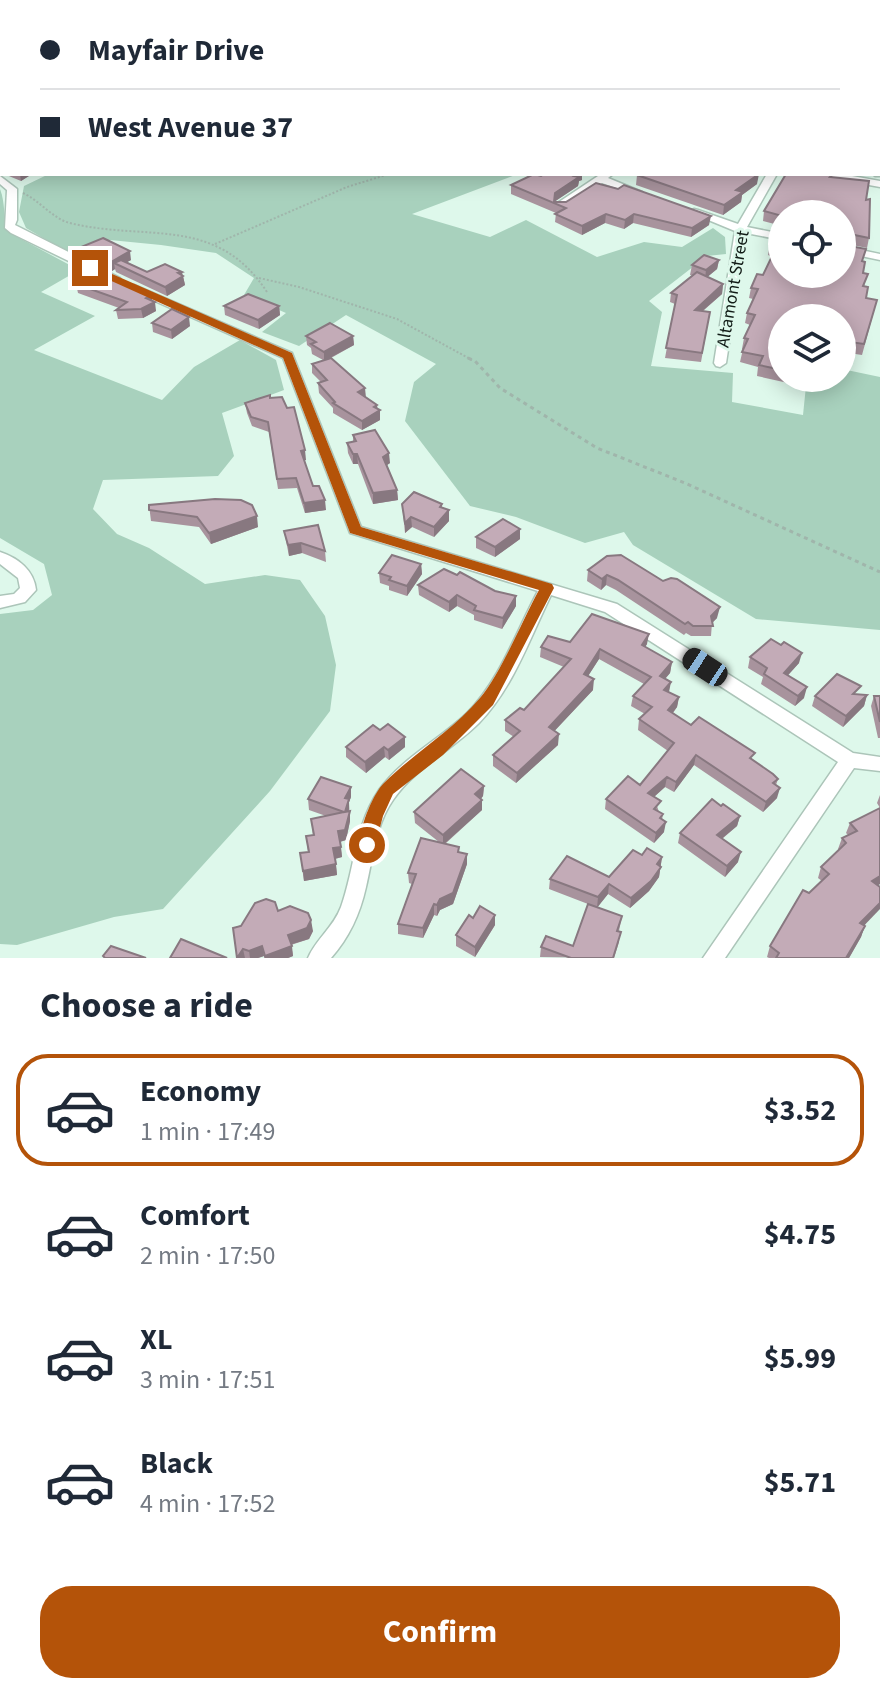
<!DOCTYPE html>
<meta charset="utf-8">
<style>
:root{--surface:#fff;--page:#f2f2f3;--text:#1f2937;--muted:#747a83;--line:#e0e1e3;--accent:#b45309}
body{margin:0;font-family:"Source Sans 3",sans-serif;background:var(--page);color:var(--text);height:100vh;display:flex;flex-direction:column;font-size:30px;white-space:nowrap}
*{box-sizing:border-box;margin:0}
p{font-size:26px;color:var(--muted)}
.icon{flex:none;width:44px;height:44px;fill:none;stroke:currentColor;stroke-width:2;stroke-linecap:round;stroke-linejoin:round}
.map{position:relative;height:958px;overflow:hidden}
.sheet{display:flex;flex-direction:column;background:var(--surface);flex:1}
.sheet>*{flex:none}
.guide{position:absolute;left:0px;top:0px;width:880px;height:176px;box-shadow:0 4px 20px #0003;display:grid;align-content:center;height:176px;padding:0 40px;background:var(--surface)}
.tools{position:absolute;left:768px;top:200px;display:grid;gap:16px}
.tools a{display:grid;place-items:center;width:88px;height:88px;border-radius:50%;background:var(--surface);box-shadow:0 4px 20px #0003;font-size:40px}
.end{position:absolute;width:36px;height:36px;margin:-18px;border:10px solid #b45309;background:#fff;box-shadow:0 0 0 4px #fff}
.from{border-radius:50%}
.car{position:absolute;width:24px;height:48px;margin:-24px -12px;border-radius:10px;box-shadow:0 0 6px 2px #0007;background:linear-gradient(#222 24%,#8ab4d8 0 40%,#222 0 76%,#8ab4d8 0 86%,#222 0)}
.guide b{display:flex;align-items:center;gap:28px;height:76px;font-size:30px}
.guide b+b{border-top:2px solid var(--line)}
.guide i{width:20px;height:20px;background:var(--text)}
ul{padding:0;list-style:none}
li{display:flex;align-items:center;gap:24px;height:112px;margin:0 16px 12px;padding:0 24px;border:4px solid transparent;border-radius:32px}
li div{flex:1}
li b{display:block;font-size:30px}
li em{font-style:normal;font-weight:700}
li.on{border-color:var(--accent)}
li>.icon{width:72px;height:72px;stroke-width:1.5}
h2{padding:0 40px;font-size:36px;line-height:96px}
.action{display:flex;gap:16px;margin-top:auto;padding:16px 40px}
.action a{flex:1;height:92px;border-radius:32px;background:var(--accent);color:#fff;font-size:32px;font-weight:700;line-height:92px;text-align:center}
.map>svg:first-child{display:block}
.green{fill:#a8d1bd}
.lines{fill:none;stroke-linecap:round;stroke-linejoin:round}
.street-casing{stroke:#acc5b9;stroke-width:3}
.path-far1{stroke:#a0b5ab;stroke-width:2;stroke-dasharray:2 2;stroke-linecap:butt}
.path{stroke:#a0b5ab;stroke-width:3;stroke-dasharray:4 4;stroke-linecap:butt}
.street{fill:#fff;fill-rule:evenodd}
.wall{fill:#a8939d}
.shaded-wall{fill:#887880}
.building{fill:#c3abb7;stroke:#887880;stroke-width:2}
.route{fill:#b45309}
.labels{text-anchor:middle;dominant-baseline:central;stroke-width:6;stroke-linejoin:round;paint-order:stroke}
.far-street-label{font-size:18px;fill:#111b16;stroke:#def8eb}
</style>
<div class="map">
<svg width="880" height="958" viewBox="0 0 880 958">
<rect width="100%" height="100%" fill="#def8eb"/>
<!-- green -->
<g class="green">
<polygon points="49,174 518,174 412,214 490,237 526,220 597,257 644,242 682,247 713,228 725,237 726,254 707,256 649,301 662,312 651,366 733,373 732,402 803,415 806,386 811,378 842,378 842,369 880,377 880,630 756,619 633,545 624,532 585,543 516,517 470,506 405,421 414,382 436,364 346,315 299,346 262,332 286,313 244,295 254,278 216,253 161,245 110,240 74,256 26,228 19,212 24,186"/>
<path d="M0,189C6,204 2,217 10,233L79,270L41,292L95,316L34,350L162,400L194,367L240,340L276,360L284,390L222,413L234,456L218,476L103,480L93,509L117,534L149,548L205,584L265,575L300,580L325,616L336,665L330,711L270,791L163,909L114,917L17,945L0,944V614L33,610L52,595L44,564L0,538Z"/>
</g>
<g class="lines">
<!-- street casing -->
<g class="street-casing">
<g id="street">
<rect x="254" y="0" width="8" height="2"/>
<rect x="0" y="87" width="2" height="6"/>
<polygon points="2,138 2,163 0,164 0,139"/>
<polygon points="880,169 880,176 875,176 873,174 878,174"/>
<polygon points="601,174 613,174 608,178 642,192 637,195 602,183 564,208 556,208 556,204"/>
<polygon points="767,174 777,174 747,227 782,234 782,240 746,233 726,363 720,367 716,366 714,363 735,231 689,212 694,209 698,210 738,224"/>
<polygon points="820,174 841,174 880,181 880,187 825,177"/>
<polygon points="0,176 17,189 17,220 15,225 120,278 120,282 112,282 11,233 5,228 7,190 0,184"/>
<polygon points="842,246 880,254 880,260 842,252"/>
<path d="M134,285L292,353L361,527L617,604L853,753L880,757V771L854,768L725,958H703L838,762L605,612L551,595C530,638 513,688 479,723C452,750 415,768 393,800C375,826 373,858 366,887C360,914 349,938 331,958H308C316,939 333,928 341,907C355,868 355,825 379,790C402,758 439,740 467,713C500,680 516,632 538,591L350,533L283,358L130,290V286Z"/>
<path d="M0,552C18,558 34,570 36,590L25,602L0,608V596L14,594L20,588L18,578L0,564Z"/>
</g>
</g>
<!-- path-far1 -->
<g class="path-far1">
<polyline points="124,0 135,2"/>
<path d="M23,193C39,200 53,219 70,223C146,242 216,214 267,292"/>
<polyline points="215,244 347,187 389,174"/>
<polyline points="259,278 299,287 397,319 472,360"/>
</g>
<!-- path -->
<polyline class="path" points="468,358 475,361 500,388 597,448 685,483 880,572"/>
<!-- street -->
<use href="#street" class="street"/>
</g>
<!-- wall -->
<g class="wall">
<polygon points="4,174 32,174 21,181"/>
<polygon points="637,175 757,184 742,195 741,202 723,215 636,185"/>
<polygon points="541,176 582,176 582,180 579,181 578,186 554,202 709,225 691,237 633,223 624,229 605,223 582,235 555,222 556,213 511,194 511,185"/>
<polygon points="835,177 866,200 869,238 867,248 843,243 863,261 863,273 866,298 877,300 862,355 842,352 842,318 782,318 782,378 790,378 788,383 757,376 758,367 740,362 743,349 742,349 744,338 750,325 745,323 747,313 753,299 749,298 751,288 763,275 770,262 770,256 768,255 770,245 781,231 782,228 782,274 842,274 782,214 782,226 763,221 764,211"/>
<polygon points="81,247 131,260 127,262 147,272 182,275 183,276 185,285 167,296 116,272 115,269 112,271 82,256"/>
<polygon points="719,260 717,269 707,277 723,284 722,294 703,311 710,312 701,362 665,358 675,304 670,302 671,293 693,275 690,275 692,265"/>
<polygon points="76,284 152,301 156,311 143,318 118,319 116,310 119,308 78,293"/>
<polygon points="224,306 279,306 280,315 259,329 225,315"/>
<polygon points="152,323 190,326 172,339 153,332"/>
<polygon points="306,336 353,336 354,345 331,358 366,397 377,405 380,420 362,430 333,413 333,408 319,393 318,383 321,382 312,373 312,364 323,360 312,354 311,348 307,345"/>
<polygon points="270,398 306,460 304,460 313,486 326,510 305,513 297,488 278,489 269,432 252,426 247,413 245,403"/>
<polygon points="353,435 390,463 387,465 397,490 398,500 373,504 358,464 353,464 348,453 347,443 353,442"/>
<polygon points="402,504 442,504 442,508 449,521 434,537 412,527 405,533"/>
<polygon points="149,505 258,527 211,544 199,527 151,521"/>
<polygon points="284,531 325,551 326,562 302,553 289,556"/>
<polygon points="476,537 520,539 495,557 476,548"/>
<polygon points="607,556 717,618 712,623 711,636 691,636 686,633 684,635 616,590 606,585 601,590 587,581 588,570"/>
<polygon points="421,564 422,574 407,596 389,590 389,586 380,583 379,573"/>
<polygon points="418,585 516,606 502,629 474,620 474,615 457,606 449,612 419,595"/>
<polygon points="570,642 647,644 645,647 672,662 670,673 665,679 669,692 679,697 677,707 673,713 691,725 753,760 778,779 776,785 777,798 763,812 694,765 674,792 665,787 654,797 659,812 663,814 662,820 664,832 654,843 605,809 606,799 640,785 668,751 638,730 639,719 645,714 631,706 633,696 644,684 599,659 588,676 593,690 554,731 558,745 516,783 493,766 493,755 514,737 505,731 505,720 524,710 564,667 540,657 541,647"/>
<polygon points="750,657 799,663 788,675 804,698 795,706 761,684 763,677 748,668"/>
<polygon points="858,695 867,695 864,706 843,727 812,706 815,696"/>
<polygon points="874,696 880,696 880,738 878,738 871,706"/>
<polygon points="380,730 405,747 389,760 385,757 366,773 346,757 346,747"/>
<polygon points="484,786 483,796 481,799 482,800 482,810 445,844 459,852 467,854 467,864 453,904 440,910 437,916 434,915 423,938 398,934 398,924 412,884 409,883 408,873 439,842 415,823 414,812"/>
<polygon points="351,787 351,797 349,802 350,821 346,840 340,842 342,857 335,859 337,875 304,881 300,853 308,852 306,836 313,835 311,819 326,816 309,810 308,799"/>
<polygon points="880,795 880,884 878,885 861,937 849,958 769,958 767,957 770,946 809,893 822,881 818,878 821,867 839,850 838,849 842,838 848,835 846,833 850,823 880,808 877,803"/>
<polygon points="721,806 740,816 737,826 722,839 738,862 725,877 678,843 680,833"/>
<polygon points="642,855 662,857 659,877 649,891 630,908 608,894 597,907 622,916 619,931 619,942 614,958 540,957 541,947 573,946 588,904 549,889 550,879 609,877"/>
<polygon points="278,911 313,931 309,939 291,945 293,956 288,958 264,958 264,956 258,958 237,958 233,928"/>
<polygon points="495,915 495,925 475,957 456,946 456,935 473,918"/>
</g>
<!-- shaded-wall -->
<g class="shaded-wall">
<polygon points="37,0 47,0 47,1 30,2"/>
<polygon points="20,174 32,174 21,181"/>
<polygon points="577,174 585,174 582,176 582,180 579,181 578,186 554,202 555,193"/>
<polygon points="759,174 757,184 742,195 741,202 723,215 724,205 736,190"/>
<polygon points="606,214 605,223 582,235 582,226"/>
<polygon points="634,214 633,223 624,229 625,220"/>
<polygon points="711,216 709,225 691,237 692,228"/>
<polygon points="130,251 131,260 120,266 114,263 115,269 112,271 111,262"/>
<polygon points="719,260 717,269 705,279 706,270"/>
<polygon points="182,272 185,285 167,296 165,287 178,273"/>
<polygon points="723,284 722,294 693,319 695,310"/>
<polygon points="151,295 153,303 155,302 156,311 143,318 141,309 146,298"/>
<polygon points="279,306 280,315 259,329 258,320"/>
<polygon points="189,317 190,326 172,339 171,330"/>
<polygon points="353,336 354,345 324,361 324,352"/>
<polygon points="365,388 366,398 358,392"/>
<polygon points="377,405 377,412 380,410 380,420 362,430 362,421"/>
<polygon points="305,450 306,460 302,461 301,451"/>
<polygon points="389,453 390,463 384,467 383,457"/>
<polygon points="353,454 357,454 358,464 353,464"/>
<polygon points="397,490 398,500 373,504 373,493"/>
<polygon points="325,500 326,510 305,513 304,503"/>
<polygon points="449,510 449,521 434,537 434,527"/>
<polygon points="257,516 258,527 211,544 209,533"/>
<polygon points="411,517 412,527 405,533 405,523"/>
<polygon points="520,529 520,539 495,557 495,547"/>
<polygon points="301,543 302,553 289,556 288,545"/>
<polygon points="421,564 422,574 407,596 407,586"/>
<polygon points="607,575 606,585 601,590 602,579"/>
<polygon points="457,595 457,606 449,612 449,602"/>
<polygon points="516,596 516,606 502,629 503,618"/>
<polygon points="720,607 717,618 709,626 711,616"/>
<polygon points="649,634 647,644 640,655 642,645"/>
<polygon points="600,649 599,659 583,684 584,674"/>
<polygon points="802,653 799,663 781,683 784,673"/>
<polygon points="672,662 670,673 658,687 660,676"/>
<polygon points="594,679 593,690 548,738 549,727"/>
<polygon points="671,682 669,692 664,690"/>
<polygon points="807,687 804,698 795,706 798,696"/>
<polygon points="867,695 864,706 843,727 846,716"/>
<polygon points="679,697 677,707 667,720 668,710"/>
<polygon points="559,734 558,745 516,783 517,773"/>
<polygon points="405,737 405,747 389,760 388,750"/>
<polygon points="384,747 385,757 366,773 365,762"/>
<polygon points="696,755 694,765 674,792 676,782"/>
<polygon points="667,777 665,787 647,803 648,793"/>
<polygon points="484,786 483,796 475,805 475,794"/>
<polygon points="351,787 351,797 349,802 349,809 346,822 345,798"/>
<polygon points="780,788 777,798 763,812 766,802"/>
<polygon points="482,800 482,810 443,845 443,835"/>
<polygon points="350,811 350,821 346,840 339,842 338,831"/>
<polygon points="740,816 737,826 714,845 717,835"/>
<polygon points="666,822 664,832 654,843 656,833"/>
<polygon points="341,847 342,857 334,859 333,848"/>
<polygon points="741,852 738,862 725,877 727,866"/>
<polygon points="467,854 467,864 453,904 440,910 437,916 437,905 440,899"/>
<polygon points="662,857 659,877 649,891 630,908 631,898"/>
<polygon points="336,864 337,875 304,881 303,871"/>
<polygon points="880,876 880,884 868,891 872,881"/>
<polygon points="609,884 608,894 597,908 598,897"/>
<polygon points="880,903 880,909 856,934 860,923"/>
<polygon points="434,904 434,915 423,938 423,928"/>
<polygon points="495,915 495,925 475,957 475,947"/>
<polygon points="311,920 313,931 309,939 289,945 288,935"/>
<polygon points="865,926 861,937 849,958 846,958"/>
<polygon points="262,946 264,956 258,958 250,958 249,951"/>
<polygon points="292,946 293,956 288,958 265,958 265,956"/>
<polygon points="243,949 245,958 237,958"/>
</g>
<!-- building -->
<g class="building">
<polygon points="2,0 37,0 30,2 2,2 2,18 0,19 0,1 2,1"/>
<polygon points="405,0 880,0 880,11 878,12 878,2 406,2"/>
<polygon points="880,41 880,52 878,52 878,42"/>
<polygon points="878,61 880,61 880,142 878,143"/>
<polygon points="0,116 2,116 2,128 0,129"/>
<polygon points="534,174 541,176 544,174 577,174 574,176 579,177 555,193 554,202 566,202 596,183 618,189 624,185 711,216 692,228 634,214 625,220 606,214 582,226 555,214 566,208 511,185"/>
<polygon points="639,174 759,174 736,190 743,192 724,205 637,175"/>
<polygon points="786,174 833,174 830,177 869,181 866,200 870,199 869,238 845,233 842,235 842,214 782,214 782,216 764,211"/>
<polygon points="782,231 782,274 842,274 842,238 844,245 866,249 862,261 865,262 863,273 868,274 863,286 868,287 866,298 877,300 864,344 842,341 842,318 782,318 782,370 759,365 763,356 742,352 748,339 744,338 755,315 747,313 758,289 751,288 757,274 763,275 774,252 771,251 774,246 770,245 777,232"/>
<polygon points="103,238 130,251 111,262 81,247"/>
<polygon points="704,255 719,260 706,270 692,265"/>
<polygon points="121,260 147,272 165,264 182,272 178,273 183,276 165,287 114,263"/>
<polygon points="100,271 151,295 146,298 155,302 141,309 116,310 127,302 76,284"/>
<polygon points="697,272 723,284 695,310 710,312 702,353 666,348 677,295 671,293"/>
<polygon points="248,294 279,306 258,320 224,306"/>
<polygon points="172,309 189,317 171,330 152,323"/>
<polygon points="330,323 353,336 324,352 311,344 316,342 306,336"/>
<polygon points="331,358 365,388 358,392 377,405 374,407 380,410 362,421 333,403 335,402 318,383 327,380 312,364"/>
<polygon points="270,395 270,398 282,397 287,408 294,407 305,450 301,451 313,486 319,486 325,500 304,503 296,478 277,479 268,422 251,417 245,403"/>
<polygon points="375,430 389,453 383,457 397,490 373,493 357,454 353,454 347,443 356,441 353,435"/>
<polygon points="414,492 442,504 440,507 449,510 434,527 411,517 405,523 402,504"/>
<polygon points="215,499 241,500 252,505 257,516 209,533 197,517 149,510 149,505"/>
<polygon points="503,519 520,529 495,547 476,537"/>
<polygon points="318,525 325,551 301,543 288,545 284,531"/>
<polygon points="392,555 421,564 407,586 389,580 391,577 379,573"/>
<polygon points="621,555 663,581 671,578 677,579 720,607 711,616 713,626 693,626 688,622 685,624 618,580 607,575 602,579 588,570 607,556"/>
<polygon points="444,569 457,575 460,572 495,591 516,596 503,618 474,610 476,606 457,595 449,602 418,585"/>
<polygon points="592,614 649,634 642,645 672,662 660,676 671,682 664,690 679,697 668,710 691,725 699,717 755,753 750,758 773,774 778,779 773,783 780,788 766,802 696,755 676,782 667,777 648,793 661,801 654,809 663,814 660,818 666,822 656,833 606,799 628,776 640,785 674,743 639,719 652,707 633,696 651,677 600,649 584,674 594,679 549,727 559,734 517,773 493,755 520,731 505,720 520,708 524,710 571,659 541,647 548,636 570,642"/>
<polygon points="771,639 781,645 784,642 802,653 784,673 807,687 798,696 764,674 767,668 750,657"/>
<polygon points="837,674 861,686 853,694 867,695 846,716 815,696"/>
<polygon points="874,696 880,696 880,722"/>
<polygon points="388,724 405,737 388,750 384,747 365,762 346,747 373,725 380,730"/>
<polygon points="461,769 484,786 475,794 482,800 443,835 414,812"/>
<polygon points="321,777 351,787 345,798 349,799 345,812 350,811 345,830 338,831 341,847 333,848 336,864 303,871 300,853 309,852 306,836 314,835 311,819 344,812 308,799"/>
<polygon points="712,799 721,806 723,804 740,816 717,835 741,852 727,866 680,833"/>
<polygon points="880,808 880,876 872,881 880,887 880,903 860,923 865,926 846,958 776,958 779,953 770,946 803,890 809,893 829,874 821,867 846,843 842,838 857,831 850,823"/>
<polygon points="421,838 459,847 458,852 467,854 453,893 440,899 437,905 434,904 423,928 398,924 416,874 408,873"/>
<polygon points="647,848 662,857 657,864 661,867 651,881 631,898 609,884 598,897 550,879 567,856 609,877 633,850 642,855"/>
<polygon points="266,899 275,902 278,911 290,906 308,913 311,920 307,928 288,935 292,946 265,956 262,946 249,951 243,949 237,958 233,928 241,926 255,903"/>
<polygon points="588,904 622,916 617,931 621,932 613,958 571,958 541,947 546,936 573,946"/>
<polygon points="480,906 495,915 475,947 456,935 469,915 473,918"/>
<polygon points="181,939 227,958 170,958"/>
<polygon points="111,946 146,958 105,958 103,956"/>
</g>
<!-- route -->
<path class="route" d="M87,266H94L292,353L361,527L552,584L554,588L493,705L443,755L393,794L383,816L374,850H361C355,836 373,793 384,783C414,753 451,732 480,698C500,675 523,619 539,590L350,533L283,358L87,270Z"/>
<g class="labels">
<!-- far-street labels -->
<g class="far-street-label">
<text transform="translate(733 289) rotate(-80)">Altamont Street</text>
</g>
</g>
</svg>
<div class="tools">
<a><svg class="icon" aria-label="locate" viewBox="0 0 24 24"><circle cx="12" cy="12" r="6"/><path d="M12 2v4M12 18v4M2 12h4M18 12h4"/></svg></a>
<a><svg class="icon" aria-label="layers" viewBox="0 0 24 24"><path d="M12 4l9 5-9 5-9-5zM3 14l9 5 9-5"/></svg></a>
</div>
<i class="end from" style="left:367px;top:845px"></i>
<i class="end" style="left:90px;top:268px"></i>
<i class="car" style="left:705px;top:667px;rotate:303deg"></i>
<div class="guide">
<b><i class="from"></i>Mayfair Drive</b>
<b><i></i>West Avenue 37</b>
</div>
</div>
<section class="sheet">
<h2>Choose a ride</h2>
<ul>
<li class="on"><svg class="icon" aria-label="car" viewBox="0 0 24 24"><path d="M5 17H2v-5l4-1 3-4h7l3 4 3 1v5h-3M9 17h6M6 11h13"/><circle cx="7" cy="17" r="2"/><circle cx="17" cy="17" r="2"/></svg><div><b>Economy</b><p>1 min · 17:49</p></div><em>$3.52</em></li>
<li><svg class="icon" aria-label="car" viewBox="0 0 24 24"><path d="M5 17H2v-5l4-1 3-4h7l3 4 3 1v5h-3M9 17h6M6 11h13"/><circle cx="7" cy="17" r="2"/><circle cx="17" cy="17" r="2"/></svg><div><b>Comfort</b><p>2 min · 17:50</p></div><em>$4.75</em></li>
<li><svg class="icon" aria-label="car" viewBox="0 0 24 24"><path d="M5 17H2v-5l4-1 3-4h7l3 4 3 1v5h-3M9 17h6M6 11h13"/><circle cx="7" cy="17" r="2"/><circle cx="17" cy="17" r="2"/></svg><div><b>XL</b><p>3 min · 17:51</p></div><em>$5.99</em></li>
<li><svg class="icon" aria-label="car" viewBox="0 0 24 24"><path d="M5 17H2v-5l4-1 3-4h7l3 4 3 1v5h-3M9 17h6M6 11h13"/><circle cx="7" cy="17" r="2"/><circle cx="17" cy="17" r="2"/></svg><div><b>Black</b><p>4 min · 17:52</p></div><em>$5.71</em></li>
</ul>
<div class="action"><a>Confirm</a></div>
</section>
